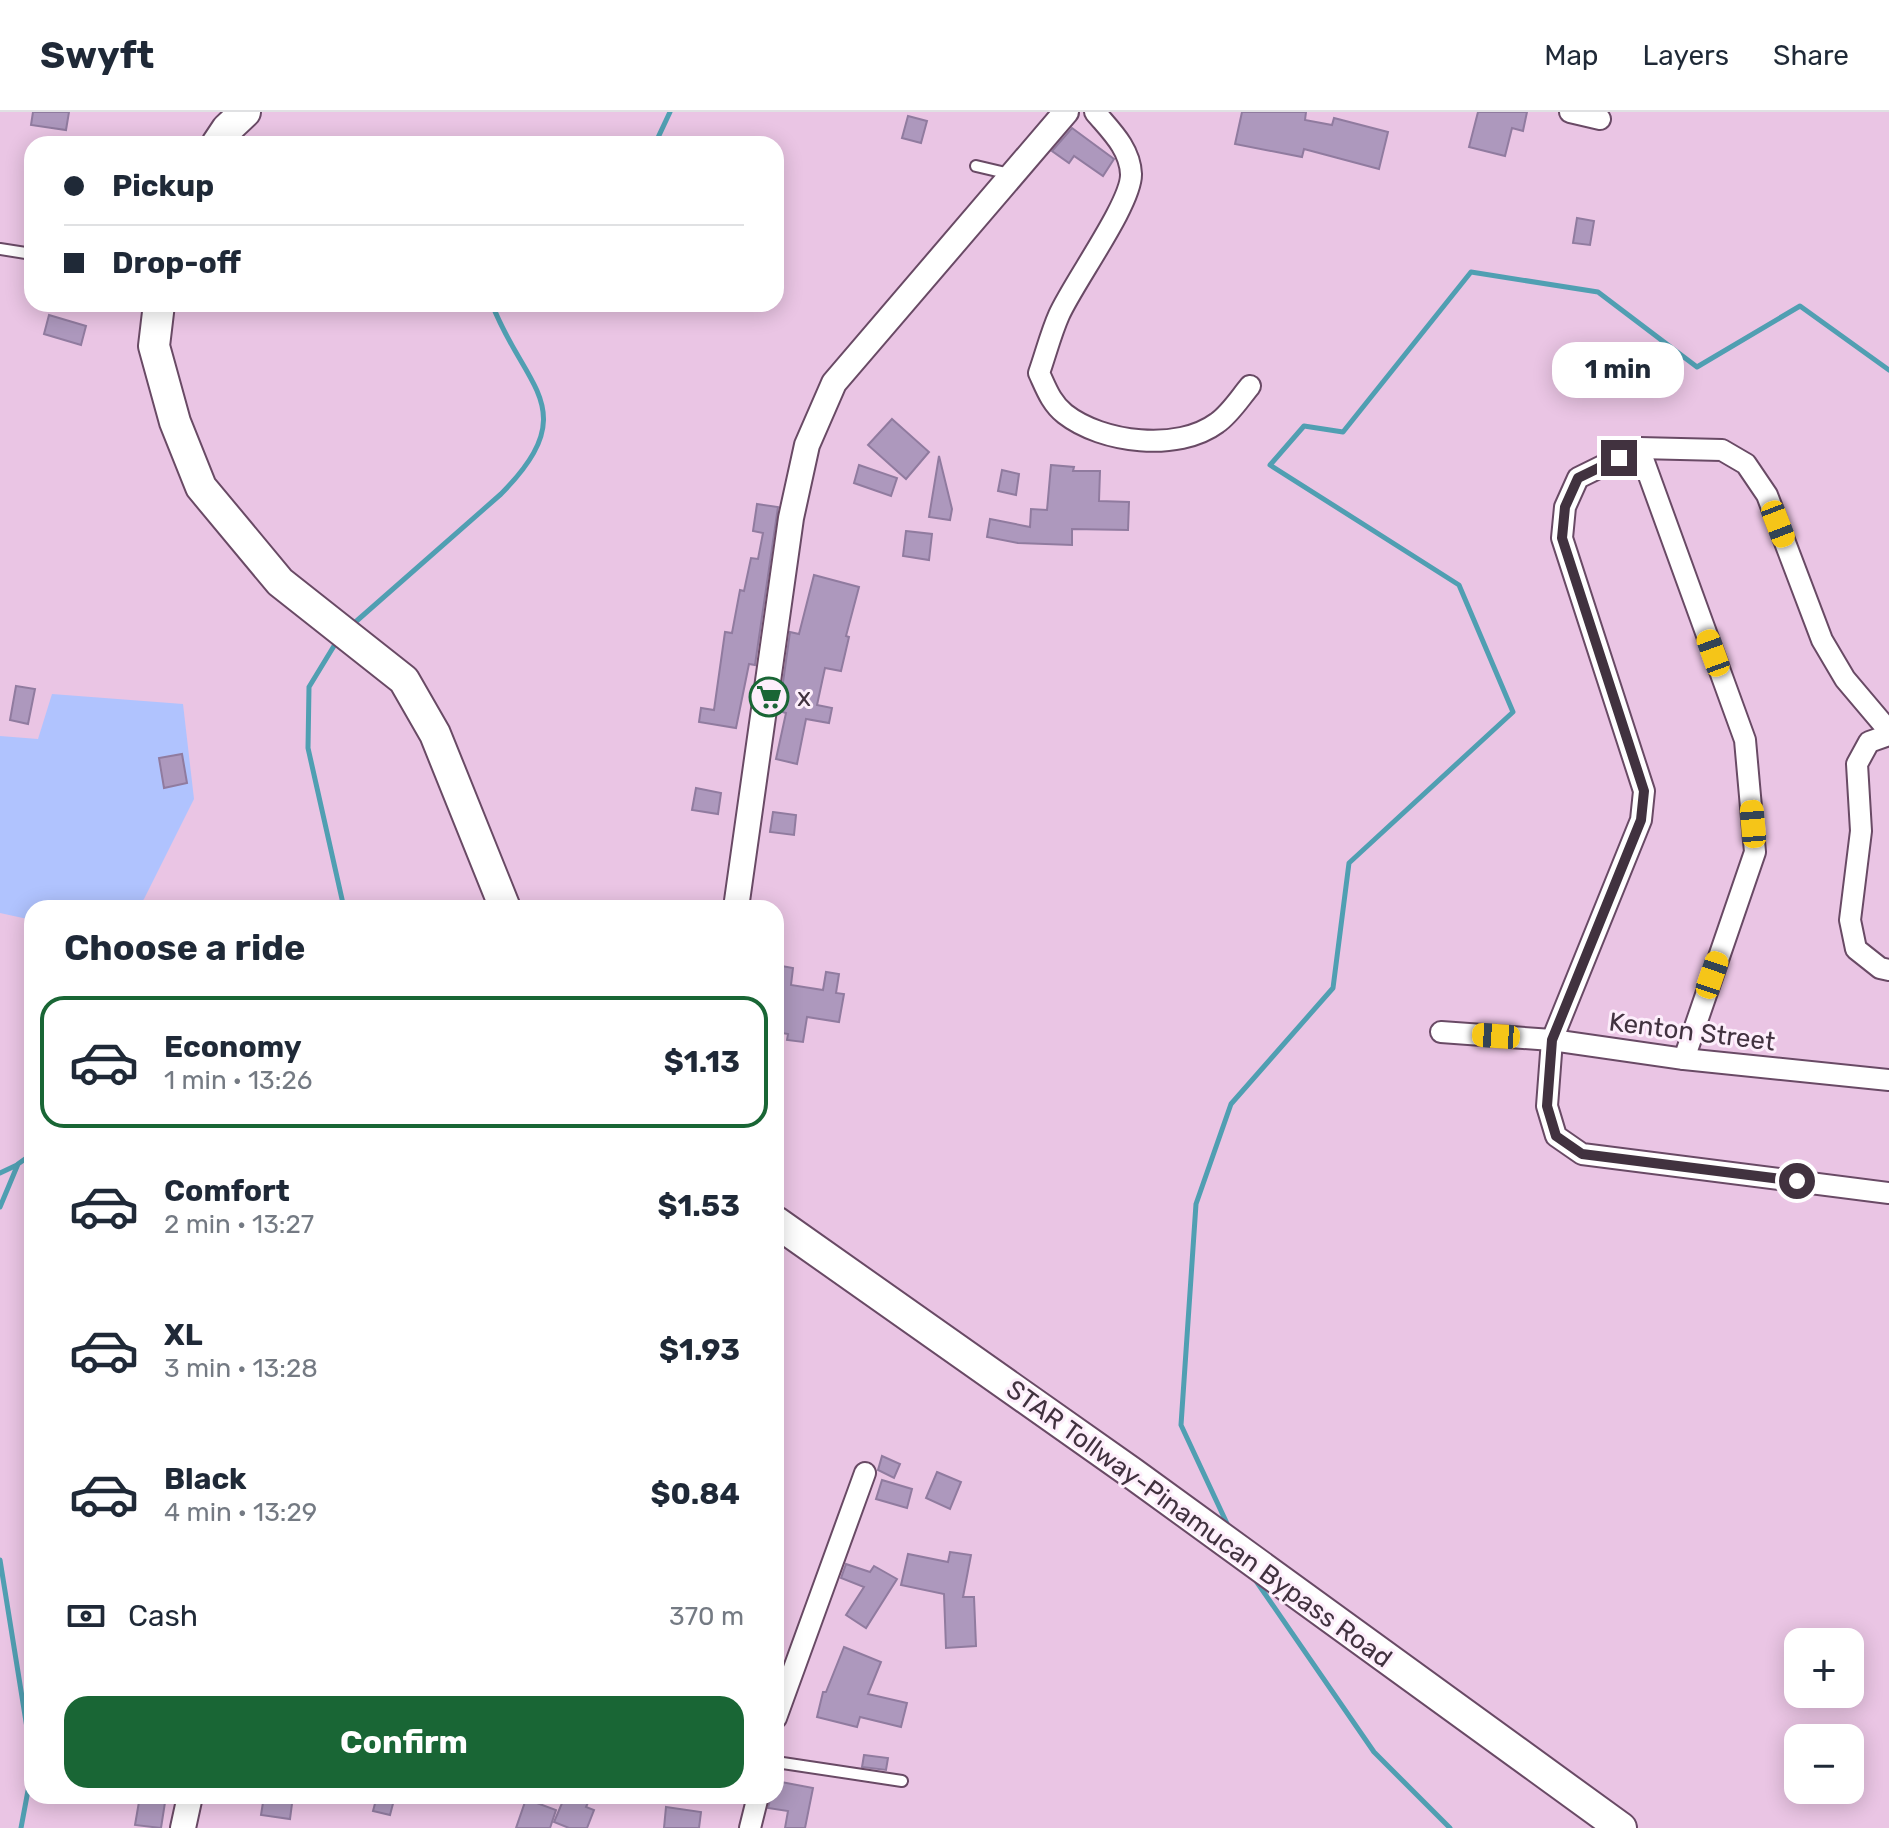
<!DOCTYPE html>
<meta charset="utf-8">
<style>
:root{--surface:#fff;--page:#f2f2f3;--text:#1f2937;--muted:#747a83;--line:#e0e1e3;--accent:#196635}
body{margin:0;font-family:Rubik,sans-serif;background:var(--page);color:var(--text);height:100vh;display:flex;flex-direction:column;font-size:30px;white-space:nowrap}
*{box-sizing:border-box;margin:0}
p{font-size:26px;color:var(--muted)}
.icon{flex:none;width:44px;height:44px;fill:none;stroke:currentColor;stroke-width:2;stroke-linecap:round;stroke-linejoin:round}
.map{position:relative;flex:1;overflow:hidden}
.panel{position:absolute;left:24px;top:788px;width:760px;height:904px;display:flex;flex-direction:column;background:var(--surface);border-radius:24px;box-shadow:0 4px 20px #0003}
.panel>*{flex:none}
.top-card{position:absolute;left:24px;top:24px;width:760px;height:176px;border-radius:24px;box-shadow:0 4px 20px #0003;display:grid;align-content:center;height:176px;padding:0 40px;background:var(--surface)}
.controls{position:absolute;left:1784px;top:1516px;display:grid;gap:16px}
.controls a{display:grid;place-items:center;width:80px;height:80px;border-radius:16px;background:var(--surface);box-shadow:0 4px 20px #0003;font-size:40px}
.end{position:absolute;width:36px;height:36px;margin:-18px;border:10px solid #41323f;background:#fff;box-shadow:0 0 0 4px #fff}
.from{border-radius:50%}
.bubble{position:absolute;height:56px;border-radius:24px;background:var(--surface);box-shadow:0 4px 20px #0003;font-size:26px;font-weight:700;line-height:56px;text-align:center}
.car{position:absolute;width:24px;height:48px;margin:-24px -12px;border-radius:10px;box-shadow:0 0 6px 2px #0007;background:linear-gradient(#f5c518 24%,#345 0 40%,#f5c518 0 76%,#345 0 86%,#f5c518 0)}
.top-card b{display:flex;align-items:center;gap:28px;height:76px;font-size:30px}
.top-card b+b{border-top:2px solid var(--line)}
.top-card i{width:20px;height:20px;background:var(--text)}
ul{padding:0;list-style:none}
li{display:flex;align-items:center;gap:24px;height:132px;margin:0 16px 12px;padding:0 24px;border:4px solid transparent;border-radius:24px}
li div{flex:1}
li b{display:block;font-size:30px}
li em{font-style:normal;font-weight:700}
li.on{border-color:var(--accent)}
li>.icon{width:72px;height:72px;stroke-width:1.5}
h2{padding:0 40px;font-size:36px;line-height:96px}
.pay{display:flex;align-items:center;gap:20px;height:88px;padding:0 40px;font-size:30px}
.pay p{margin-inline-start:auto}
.button{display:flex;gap:16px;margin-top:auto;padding:16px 40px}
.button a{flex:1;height:92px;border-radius:24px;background:var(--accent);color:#fff;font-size:32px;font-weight:700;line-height:92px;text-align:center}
header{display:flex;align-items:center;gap:48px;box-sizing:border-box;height:112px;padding:0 40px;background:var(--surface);border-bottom:2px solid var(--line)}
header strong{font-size:38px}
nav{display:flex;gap:44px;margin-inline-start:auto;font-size:28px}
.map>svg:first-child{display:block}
.green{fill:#b0c3fe}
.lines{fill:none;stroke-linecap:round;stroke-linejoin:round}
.stream{stroke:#509fb2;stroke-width:5}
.building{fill:#ad98bd;stroke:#907b9f;stroke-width:2}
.service-casing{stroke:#694a65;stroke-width:14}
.minor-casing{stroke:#694a65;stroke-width:24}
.tertiary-casing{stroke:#694a65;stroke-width:28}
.primary-casing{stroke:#694a65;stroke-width:34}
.service{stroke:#fff;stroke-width:10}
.minor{stroke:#fff;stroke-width:20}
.tertiary{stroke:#fff;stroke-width:24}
.primary{stroke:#fff;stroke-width:30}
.route{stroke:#41323f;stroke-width:10}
.labels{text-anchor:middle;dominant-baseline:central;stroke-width:6;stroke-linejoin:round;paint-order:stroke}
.poi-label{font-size:26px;fill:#41323f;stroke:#fdeefb;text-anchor:start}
.street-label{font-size:26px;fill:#41323f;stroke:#fdeefb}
</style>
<header>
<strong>Swyft</strong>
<nav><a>Map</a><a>Layers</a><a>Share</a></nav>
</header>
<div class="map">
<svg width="1889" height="1716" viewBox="0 0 1889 1716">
<rect width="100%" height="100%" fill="#eac5e4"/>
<!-- green -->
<polygon class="green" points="52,582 183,592 194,687 144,787 136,796 32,796 32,808 0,801 0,624 38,627"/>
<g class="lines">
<!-- stream -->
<g class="stream">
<polyline points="655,32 670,0"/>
<path d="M352,513L501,382C585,297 524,276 492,192"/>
<polyline points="337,529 309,575 308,636 344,796"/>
<polyline points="0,1061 17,1053"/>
<polyline points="0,1095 18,1052 32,1042"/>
<polyline points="1230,1418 1181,1313 1196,1092 1231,992 1333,876 1349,751 1513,600 1459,473 1270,353 1304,314 1343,320 1471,160 1598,180 1697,255 1800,194 1889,258"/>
<polyline points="0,1448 32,1647"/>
<polyline points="1254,1466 1374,1640 1450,1716"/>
<polyline points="21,1716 32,1657"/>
</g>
</g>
<!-- building -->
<g class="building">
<polygon points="33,0 69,0 66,18 31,13"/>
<polygon points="1242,0 1306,0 1305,8 1332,13 1334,6 1388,20 1379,57 1304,37 1302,45 1235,32"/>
<polygon points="1478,0 1527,0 1523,19 1512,16 1505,44 1469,35"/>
<polygon points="908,4 927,9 921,31 902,26"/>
<polygon points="1072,16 1114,47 1103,64 1074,44 1069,51 1052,39"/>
<polygon points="1577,106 1594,109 1590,133 1573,131"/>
<polygon points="49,203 86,214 81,233 44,222"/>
<polygon points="892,307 929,340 906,367 868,333"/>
<polygon points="939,344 952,397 950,408 929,405"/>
<polygon points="859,353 897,366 891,384 854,371"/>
<polygon points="1051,353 1074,355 1073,359 1100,359 1099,389 1129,390 1128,418 1072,417 1072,433 1018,431 987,425 990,407 1030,415 1031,397 1047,398"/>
<polygon points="1002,358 1019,362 1016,383 998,379"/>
<polygon points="757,392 778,395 755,553 749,552 736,616 699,610 701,596 714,598 725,520 732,521 740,478 744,479 751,446 758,447 763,421 753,419"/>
<polygon points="906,419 932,422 929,448 903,444"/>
<polygon points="814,463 859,475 846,524 849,525 841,559 825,556 817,593 832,596 829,611 806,607 797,652 776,647 786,601 779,599 790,520 799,522"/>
<polygon points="16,574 35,577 28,612 10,608"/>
<polygon points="182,642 187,671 164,676 159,646"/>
<polygon points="696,676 721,681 718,702 692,698"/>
<polygon points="773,700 796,703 794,723 770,720"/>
<polygon points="776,853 793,856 791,873 823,878 826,860 839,862 836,881 844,882 839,910 807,905 803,930 787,928 788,922 776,920"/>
<polygon points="882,1344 900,1352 894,1366 878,1358"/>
<polygon points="937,1360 961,1370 950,1397 926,1386"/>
<polygon points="882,1368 912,1377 907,1396 876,1387"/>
<polygon points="950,1440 971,1443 963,1485 974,1485 976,1534 946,1536 944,1482 901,1473 908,1442 948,1450"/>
<polygon points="846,1452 870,1460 874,1454 897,1467 866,1516 846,1503 864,1475 841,1466"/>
<polygon points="844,1535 881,1550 868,1582 907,1591 901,1615 860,1605 857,1615 817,1605 823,1580 826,1580"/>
<polygon points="864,1643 888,1646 886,1658 862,1655"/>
<polygon points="776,1669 813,1676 805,1716 785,1716 788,1699 768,1696 771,1684 776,1684"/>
<polygon points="140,1684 166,1684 161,1716 135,1713"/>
<polygon points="264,1684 293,1684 290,1707 261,1703"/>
<polygon points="377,1684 395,1684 390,1703 373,1699"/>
<polygon points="565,1684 591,1684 586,1695 594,1698 587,1716 569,1716 554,1710"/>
<polygon points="526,1687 556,1698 550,1716 516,1716"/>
<polygon points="666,1695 701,1700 699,1716 664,1716"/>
</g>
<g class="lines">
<!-- service casing -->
<g class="service-casing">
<g id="service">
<polyline points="976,54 1010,62"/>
<polyline points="0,137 32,142"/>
<polyline points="776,1650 902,1669"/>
</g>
</g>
<!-- minor casing -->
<g class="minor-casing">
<g id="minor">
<path d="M1095,0C1110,18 1130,36 1131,62C1132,91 1073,171 1059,203C1051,221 1046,241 1039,261C1046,276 1051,291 1065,302C1102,331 1178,340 1217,311C1230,302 1240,286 1250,274"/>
<polyline points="1570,0 1600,7"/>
<polyline points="1639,336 1745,628 1755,740 1684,947"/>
<polyline points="1889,619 1845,567 1822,528 1767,383 1746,352 1722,338 1639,336 1578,366 1565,395 1562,426 1644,679 1641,708 1552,928 1547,994 1556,1024 1582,1042 1889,1081"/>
<polyline points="1889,623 1869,630 1857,652 1861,719 1850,808 1856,837 1880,856 1889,858"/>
<polyline points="1441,920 1552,928 1684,947 1889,968"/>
<polyline points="776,1606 865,1361"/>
<polyline points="750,1716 758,1684"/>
</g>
</g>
<!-- tertiary casing -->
<g class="tertiary-casing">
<g id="tertiary">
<polyline points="736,796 791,406 807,333 834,271 1066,0"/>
<polyline points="183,1716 190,1684"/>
</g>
</g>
<!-- primary casing -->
<g class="primary-casing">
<g id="primary">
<polyline points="217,32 227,17 245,0"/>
<polyline points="159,192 154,234 175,310 201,375 280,470 404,568 435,622 505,796"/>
<polyline points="776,1110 1132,1361 1621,1716"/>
</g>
</g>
<!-- service -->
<use href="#service" class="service"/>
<!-- minor -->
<use href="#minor" class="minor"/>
<!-- tertiary -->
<use href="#tertiary" class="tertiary"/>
<!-- primary -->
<use href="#primary" class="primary"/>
</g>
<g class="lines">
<!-- route -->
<polyline class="route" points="1619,346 1578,366 1565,395 1562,426 1644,679 1641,708 1552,928 1547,994 1556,1024 1582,1042 1797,1069"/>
</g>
<!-- icons -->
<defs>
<g id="supermarket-ring" transform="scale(2)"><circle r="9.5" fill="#fdeefb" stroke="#196635" stroke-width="1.5"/><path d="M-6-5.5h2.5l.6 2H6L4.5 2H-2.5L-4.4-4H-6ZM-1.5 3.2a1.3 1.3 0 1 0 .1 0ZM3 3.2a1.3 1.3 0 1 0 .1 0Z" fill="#196635"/></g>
</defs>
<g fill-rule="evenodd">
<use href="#supermarket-ring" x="769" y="585"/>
</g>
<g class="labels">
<!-- poi labels -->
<g class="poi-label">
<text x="797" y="585">x</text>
</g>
<!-- street labels -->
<g class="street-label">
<text transform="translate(1692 920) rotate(7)">Kenton Street</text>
<text transform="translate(1199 1412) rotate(36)">STAR Tollway-Pinamucan Bypass Road</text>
</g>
</g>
</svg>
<div class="controls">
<a>+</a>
<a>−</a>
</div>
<i class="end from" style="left:1797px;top:1069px"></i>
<i class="end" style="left:1619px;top:346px"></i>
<div class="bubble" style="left:1552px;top:230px;width:132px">1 min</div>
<i class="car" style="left:1778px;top:412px;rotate:159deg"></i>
<i class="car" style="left:1713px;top:541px;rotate:340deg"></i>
<i class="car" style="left:1753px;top:712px;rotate:355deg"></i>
<i class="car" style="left:1712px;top:863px;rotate:19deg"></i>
<i class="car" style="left:1496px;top:924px;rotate:274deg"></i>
<div class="top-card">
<b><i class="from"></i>Pickup</b>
<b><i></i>Drop-off</b>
</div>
<section class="panel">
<h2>Choose a ride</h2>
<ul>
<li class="on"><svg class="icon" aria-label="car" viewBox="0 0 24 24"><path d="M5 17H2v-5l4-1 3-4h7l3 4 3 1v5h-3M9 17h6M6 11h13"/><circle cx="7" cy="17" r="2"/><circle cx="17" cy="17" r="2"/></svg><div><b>Economy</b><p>1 min · 13:26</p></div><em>$1.13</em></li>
<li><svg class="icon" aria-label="car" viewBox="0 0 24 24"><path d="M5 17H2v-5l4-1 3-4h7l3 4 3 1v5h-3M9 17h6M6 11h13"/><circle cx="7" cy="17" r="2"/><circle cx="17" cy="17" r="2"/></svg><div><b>Comfort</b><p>2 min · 13:27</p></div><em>$1.53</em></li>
<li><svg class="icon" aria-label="car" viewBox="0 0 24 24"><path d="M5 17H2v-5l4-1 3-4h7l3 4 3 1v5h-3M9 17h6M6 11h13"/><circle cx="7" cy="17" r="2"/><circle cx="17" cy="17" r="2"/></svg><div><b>XL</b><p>3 min · 13:28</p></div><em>$1.93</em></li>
<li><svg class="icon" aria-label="car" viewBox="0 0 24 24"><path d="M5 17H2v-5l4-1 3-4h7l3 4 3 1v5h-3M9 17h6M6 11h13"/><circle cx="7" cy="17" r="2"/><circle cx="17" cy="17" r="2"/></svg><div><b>Black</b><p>4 min · 13:29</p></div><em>$0.84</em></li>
</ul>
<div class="pay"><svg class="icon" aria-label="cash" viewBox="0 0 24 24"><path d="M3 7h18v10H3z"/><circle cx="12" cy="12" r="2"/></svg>Cash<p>370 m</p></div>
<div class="button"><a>Confirm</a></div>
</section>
</div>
